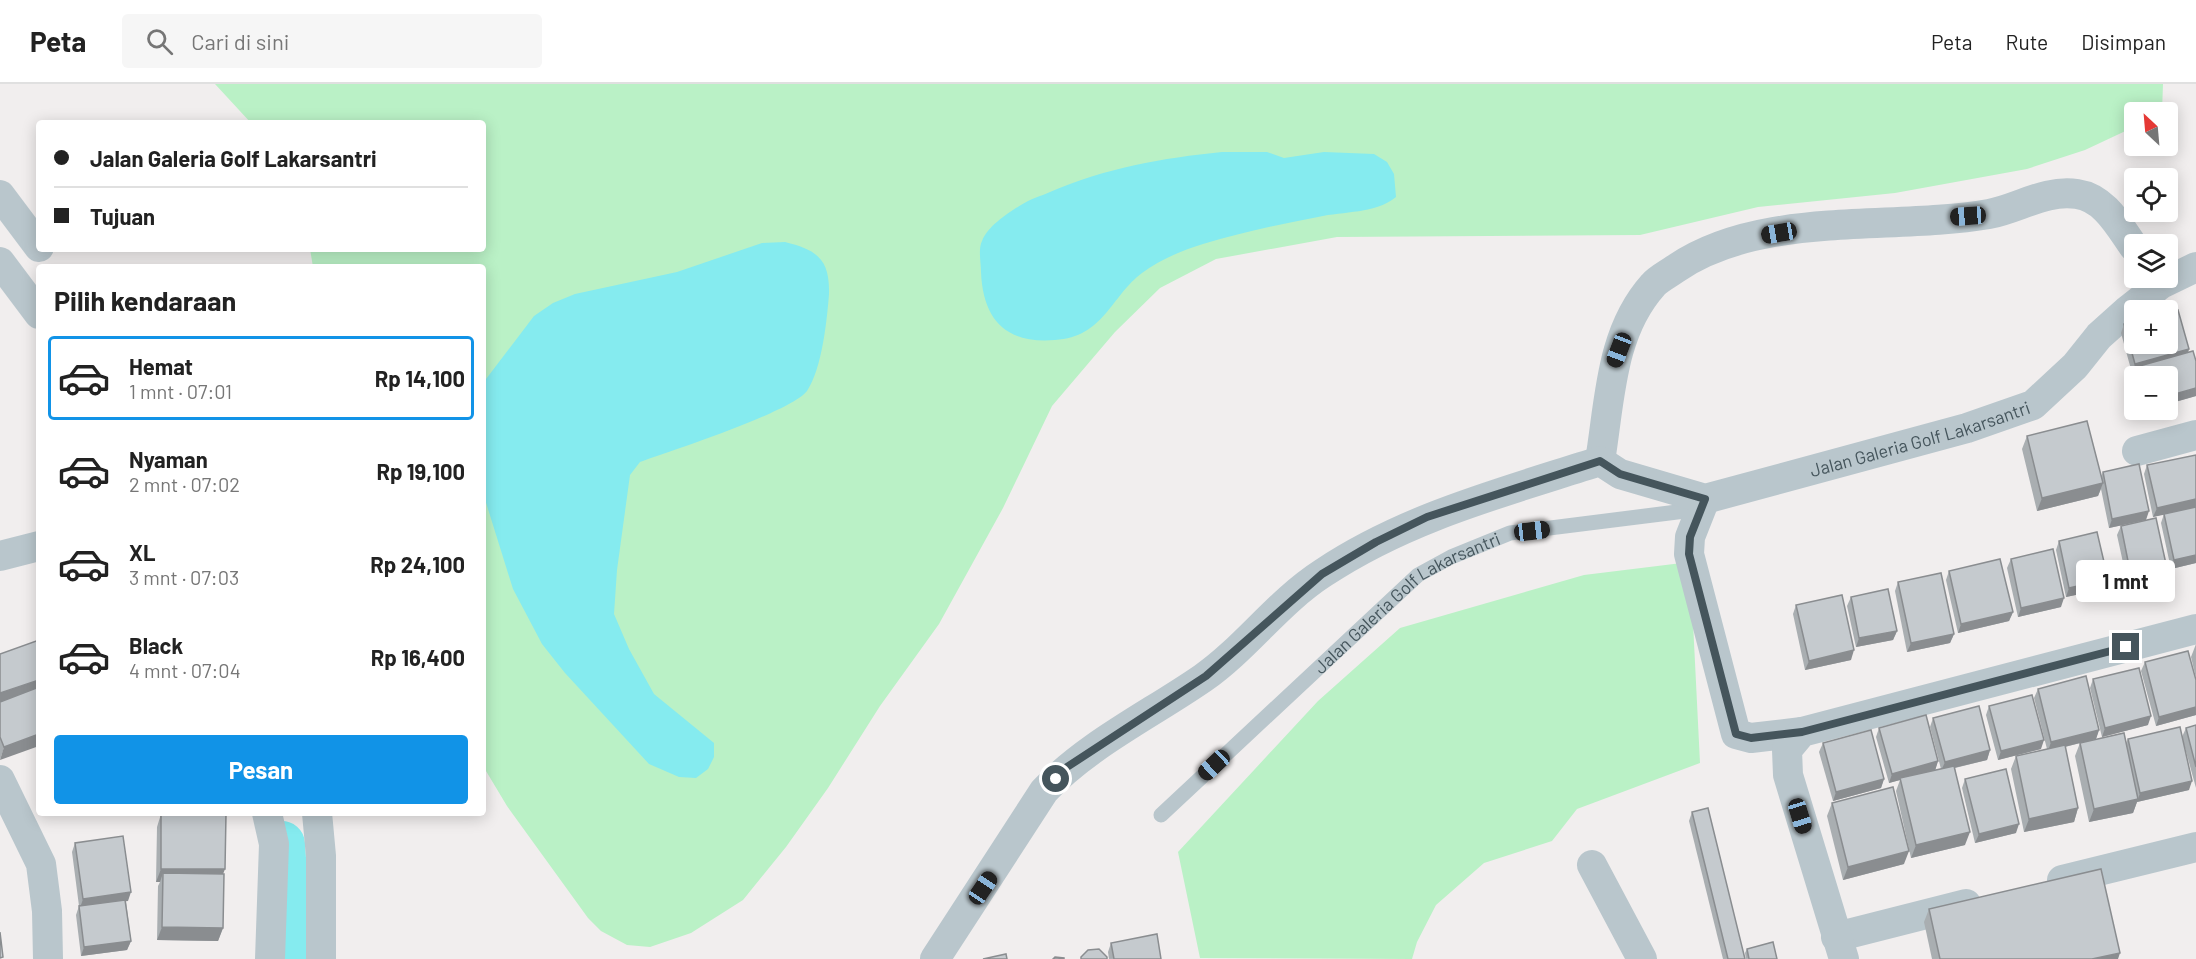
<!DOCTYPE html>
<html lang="id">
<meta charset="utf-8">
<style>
:root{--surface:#fff;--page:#f6f6f6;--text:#222;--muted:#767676;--line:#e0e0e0;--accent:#1193e7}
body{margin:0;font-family:Barlow,sans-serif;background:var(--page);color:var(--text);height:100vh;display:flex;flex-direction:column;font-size:22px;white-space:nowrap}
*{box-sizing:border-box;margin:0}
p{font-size:20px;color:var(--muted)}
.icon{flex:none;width:33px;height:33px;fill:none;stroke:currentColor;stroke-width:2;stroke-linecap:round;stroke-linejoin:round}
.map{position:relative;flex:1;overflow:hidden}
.sheet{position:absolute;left:36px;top:180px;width:450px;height:552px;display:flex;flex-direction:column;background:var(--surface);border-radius:6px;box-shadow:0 3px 15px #0003}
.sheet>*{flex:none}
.hud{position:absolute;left:36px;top:36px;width:450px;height:132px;border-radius:6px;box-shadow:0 3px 15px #0003;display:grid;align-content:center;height:132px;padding:0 18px;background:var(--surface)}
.needle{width:39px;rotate:334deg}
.fabs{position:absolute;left:2124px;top:18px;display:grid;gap:12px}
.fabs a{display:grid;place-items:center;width:54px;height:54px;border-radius:6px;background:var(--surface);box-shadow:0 3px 15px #0003;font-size:30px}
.end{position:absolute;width:27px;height:27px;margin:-14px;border:8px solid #45555c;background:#fff;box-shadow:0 0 0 3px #fff}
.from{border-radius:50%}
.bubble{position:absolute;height:42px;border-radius:6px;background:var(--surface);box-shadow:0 3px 15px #0003;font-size:20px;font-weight:700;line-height:42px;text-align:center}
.car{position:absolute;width:18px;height:36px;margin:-18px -9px;border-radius:8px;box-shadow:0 0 4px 2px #0007;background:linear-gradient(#222 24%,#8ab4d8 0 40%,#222 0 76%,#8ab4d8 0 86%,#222 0)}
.hud b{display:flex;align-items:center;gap:21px;height:57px;font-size:22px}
.hud b+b{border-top:2px solid var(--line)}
.hud i{width:15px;height:15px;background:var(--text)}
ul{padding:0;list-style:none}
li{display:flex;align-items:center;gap:18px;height:84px;margin:0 12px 9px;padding:0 6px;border:3px solid transparent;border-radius:6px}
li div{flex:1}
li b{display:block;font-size:22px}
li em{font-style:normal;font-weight:700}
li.active{border-color:var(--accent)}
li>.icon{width:54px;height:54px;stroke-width:1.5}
h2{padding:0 18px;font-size:27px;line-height:72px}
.action{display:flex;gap:12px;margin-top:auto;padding:12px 18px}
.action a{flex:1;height:69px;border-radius:6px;background:var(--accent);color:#fff;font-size:24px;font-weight:700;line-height:69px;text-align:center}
header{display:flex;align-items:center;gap:36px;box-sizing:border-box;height:84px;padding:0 30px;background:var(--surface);border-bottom:2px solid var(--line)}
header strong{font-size:28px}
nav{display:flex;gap:33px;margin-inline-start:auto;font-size:21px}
.search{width:420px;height:54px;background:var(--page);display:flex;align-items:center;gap:15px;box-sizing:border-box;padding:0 21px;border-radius:6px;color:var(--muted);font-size:22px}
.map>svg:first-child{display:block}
.green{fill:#baf1c6}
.water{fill:#85ebef}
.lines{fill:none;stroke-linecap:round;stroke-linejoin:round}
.river{stroke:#85ebef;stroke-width:46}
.lane{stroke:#b9c6cc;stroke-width:15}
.street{stroke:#b9c6cc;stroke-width:30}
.wall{fill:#a9aeb1}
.shaded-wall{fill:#8a8d90}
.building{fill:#c5cace;stroke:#8a8d90;stroke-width:1.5}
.route{stroke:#45555c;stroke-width:8}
.labels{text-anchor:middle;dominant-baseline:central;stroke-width:4.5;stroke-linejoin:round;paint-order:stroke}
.street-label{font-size:18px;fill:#45555c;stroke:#fff}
</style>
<header>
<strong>Peta</strong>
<div class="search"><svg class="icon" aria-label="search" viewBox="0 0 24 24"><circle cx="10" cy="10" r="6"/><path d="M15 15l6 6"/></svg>Cari di sini</div>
<nav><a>Peta</a><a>Rute</a><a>Disimpan</a></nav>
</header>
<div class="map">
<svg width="2196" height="875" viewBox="0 0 2196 875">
<rect width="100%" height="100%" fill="#f1eeee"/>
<!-- green -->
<g class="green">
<polygon points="215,0 2163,0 2162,28 2134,28 2134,43 2085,66 2027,85 1895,109 1758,123 1640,151 1337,153 1216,175 1160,204 1115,248 1052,322 1003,424 939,540 880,622 828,704 786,763 743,816 691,849 650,863 627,861 601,847 588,834 507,722 483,682 483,183 313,183 310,165 483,165 483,39 251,39"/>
<polygon points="1690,478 1700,679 1577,725 1552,757 1484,779 1436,821 1417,858 1412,875 1200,874 1178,768 1318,617 1400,544 1584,491"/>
</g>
<!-- water -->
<g class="water">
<path d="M1222,68H1267L1284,74L1324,68L1374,70L1387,78L1394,90L1396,113C1375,130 1344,127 1318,133C1280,140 1241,149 1203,160C1183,166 1159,176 1142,189C1111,212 1104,253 1055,256C1006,260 983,236 981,188C981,179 978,165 982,157C988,142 1008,129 1021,121C1030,115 1041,112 1050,108C1105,84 1163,74 1222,68Z"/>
<path d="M785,158C817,166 830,175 829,210C827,236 822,285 807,307C791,328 671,367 640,378L630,391L617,486L614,530L629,565L654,610L714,659V673L708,685L696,694L679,693L649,680L565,589L542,560L513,505L483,409V299L534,232L553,219L575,210L677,188L762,159Z"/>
</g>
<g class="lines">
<!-- river -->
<polyline class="river" points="282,760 290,875"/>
<!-- lane -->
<path class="lane" id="s1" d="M1161,731L1418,491L1451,473L1510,449L1685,427L1701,417"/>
<!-- street -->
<g class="street">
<polyline points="0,111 39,163"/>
<polyline points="0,178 39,230"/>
<polyline points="2137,367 2196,351"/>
<path d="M1600,377C1610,317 1610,249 1653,201C1658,195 1668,190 1675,185C1760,126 1890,147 1989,130C2017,125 2046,105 2077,110C2105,114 2119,142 2134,163"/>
<polyline points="1705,415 1690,453 1689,470 1736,650 1751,654 1802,648"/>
<polyline points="0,472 39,462"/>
<polyline points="0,696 41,780 47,827 48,875"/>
<polyline points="267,729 274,760 270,875"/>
<polyline points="317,729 321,772 321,875"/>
<polyline points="1592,781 1642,875"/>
<polyline points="2062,796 2196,763"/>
<polyline points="1836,853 1966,820"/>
<path id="s2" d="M935,875L1044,707C1087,661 1151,630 1203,594C1246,564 1278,518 1323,489C1407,433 1504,408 1600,377L1620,390L1705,415L1967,344L2033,321L2075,282L2099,252L2128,226L2161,200L2196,183"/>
<polyline points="1844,875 1788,691 1787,666 1802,648 2196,545"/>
</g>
</g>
<!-- wall -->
<g class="wall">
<polygon points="2124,240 2189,265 2188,269 2196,277 2196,312 2168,320 2168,292 2134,292 2134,300 2132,292 2134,288 2132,289 2121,249"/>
<polygon points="2027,352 2101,393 2103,388 2146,436 2109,444 2101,405 2098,412 2037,427 2022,365"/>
<polygon points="2147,381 2196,479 2171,485 2161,439 2164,430 2153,433 2144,390"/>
<polygon points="2121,442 2163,489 2127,497 2117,451"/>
<polygon points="2059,457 2108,495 2104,505 2066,513 2056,466"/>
<polygon points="2011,475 2061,523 2018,533 2007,484"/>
<polygon points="1949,487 2013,528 2009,537 1958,549 1946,496"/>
<polygon points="1898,498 1954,550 1950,559 1907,568 1895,507"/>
<polygon points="1851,513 1897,547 1893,556 1856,563 1847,522"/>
<polygon points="1796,521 1851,576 1805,586 1793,530"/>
<polygon points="39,556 0,676 0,570"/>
<polygon points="2196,560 2196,594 2191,573"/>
<polygon points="2145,578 2196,596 2196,631 2156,642 2141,587"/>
<polygon points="2093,595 2148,641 2102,653 2090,604"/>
<polygon points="2038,605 2099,646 2096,655 2126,659 2128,655 2189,706 2137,718 2133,729 2089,738 2075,672 2080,659 2065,663 2078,724 2074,738 2024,748 2011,685 2016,672 2047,665 2034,614"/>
<polygon points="1989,622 2041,665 1998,676 1986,631"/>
<polygon points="1933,634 1990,666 1987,676 1955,684 1965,761 1911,774 1896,707 1900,696 1889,699 1876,653 1879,644 1938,677 1935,686 1941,685 1930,643"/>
<polygon points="2196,641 2196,704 2182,653 2186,644"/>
<polygon points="1823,659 1884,695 1881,704 1833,717 1819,668"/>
<polygon points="1965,695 2016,749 1975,759 1962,704"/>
<polygon points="1832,719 1904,780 1843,796 1827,732"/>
<polygon points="1692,728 1745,875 1723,875 1689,737"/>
<polygon points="161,730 223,790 223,844 218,857 157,856 158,802 160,798 156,798 157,743"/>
<polygon points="75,759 128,817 126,817 131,857 127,866 81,872 76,831 79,822 72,768"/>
<polygon points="1929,825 2118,875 1932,875 1924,838"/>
<polygon points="1111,859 1161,875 1109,875 1108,868"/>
<polygon points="1747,865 1777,875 1746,875 1745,869"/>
</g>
<!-- shaded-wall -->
<g class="shaded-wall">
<polygon points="2189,265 2186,274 2136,283 2134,288 2132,289 2135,280"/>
<polygon points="2196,304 2196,312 2168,320 2168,312"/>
<polygon points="2103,399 2098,412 2037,427 2042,414"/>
<polygon points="2196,415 2196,424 2153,433 2157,424"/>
<polygon points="2149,427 2146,436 2109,444 2112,435"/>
<polygon points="2196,471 2196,479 2171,485 2174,476"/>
<polygon points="2166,480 2163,489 2127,497 2130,487"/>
<polygon points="2108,495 2104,505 2066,513 2069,504"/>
<polygon points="2064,514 2061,523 2018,533 2021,524"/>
<polygon points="2013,528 2009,537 1958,549 1961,540"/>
<polygon points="1897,547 1893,556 1856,563 1859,554"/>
<polygon points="1954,550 1950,559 1907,568 1911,559"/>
<polygon points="1854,566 1851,576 1805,586 1809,577"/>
<polygon points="39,596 39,607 0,621 0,609"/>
<polygon points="2196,623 2196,631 2156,642 2159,633"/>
<polygon points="2151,632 2148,641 2102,653 2105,644"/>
<polygon points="2099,646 2096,655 2048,667 2051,658"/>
<polygon points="39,650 39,662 0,676 4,663"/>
<polygon points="2044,656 2041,665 1998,676 2001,667"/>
<polygon points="1990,666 1987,676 1941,687 1945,678"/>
<polygon points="1938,677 1935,687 1900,694 1900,696 1889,699 1892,690"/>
<polygon points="1884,695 1881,704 1833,717 1836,708"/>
<polygon points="2192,697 2189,706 2137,718 2133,729 2089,738 2094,725 2138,715 2140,709"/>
<polygon points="2078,724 2074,738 2024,748 2029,735"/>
<polygon points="2019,740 2016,749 1975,759 1979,750"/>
<polygon points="1970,748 1965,761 1911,774 1916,761"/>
<polygon points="1909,767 1904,780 1843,796 1848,783"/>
<polygon points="161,785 225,785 220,798 163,789 160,798 156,798"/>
<polygon points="131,808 128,817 80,824 83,815"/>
<polygon points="162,843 223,844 218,857 157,856"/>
<polygon points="131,857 127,866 81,872 84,863"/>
<polygon points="2120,869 2118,875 2092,875"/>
</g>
<!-- building -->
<g class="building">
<polygon points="2178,226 2189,265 2135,280 2124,240 2134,238 2134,260 2168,260 2168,229"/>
<polygon points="2193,267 2196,277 2196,304 2168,312 2168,292 2138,292 2136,283"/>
<polygon points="2087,337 2103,399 2042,414 2027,352"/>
<polygon points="2196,371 2196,415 2157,424 2147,381"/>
<polygon points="2139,380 2149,427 2112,435 2103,388"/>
<polygon points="2196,423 2196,471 2174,476 2164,430"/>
<polygon points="2156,434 2166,480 2130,487 2121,442"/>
<polygon points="2097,448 2108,495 2069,504 2059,457"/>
<polygon points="2053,465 2064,514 2021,524 2011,475"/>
<polygon points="2000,475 2013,528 1961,540 1949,487"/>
<polygon points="1941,489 1954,550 1911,559 1898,498"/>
<polygon points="1888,505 1897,547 1859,554 1851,513"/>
<polygon points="1842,511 1854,566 1809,577 1796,521"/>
<polygon points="39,556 39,596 0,609 0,570"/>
<polygon points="2188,567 2196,596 2196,623 2159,633 2145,578"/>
<polygon points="2139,584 2151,632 2105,644 2093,595"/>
<polygon points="2086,592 2099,646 2051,658 2038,605"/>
<polygon points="39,603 39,650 4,663 0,653 0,618"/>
<polygon points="2032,611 2044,656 2001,667 1989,622"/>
<polygon points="1979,622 1990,666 1945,678 1933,634"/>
<polygon points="1926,631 1938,677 1892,690 1879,644"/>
<polygon points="2196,641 2196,683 2186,644"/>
<polygon points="2180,643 2192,697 2140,709 2128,655"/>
<polygon points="1871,646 1884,695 1836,708 1823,659"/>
<polygon points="2124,649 2138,715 2094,725 2080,659"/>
<polygon points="2065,661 2078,724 2029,735 2016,672"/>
<polygon points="1954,682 1970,748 1916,761 1900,694"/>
<polygon points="2006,685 2019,740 1979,750 1965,695"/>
<polygon points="1893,703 1909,767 1848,783 1832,719"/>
<polygon points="1708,724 1745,875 1728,875 1692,728"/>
<polygon points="161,730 226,730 225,785 161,785"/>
<polygon points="123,752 131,808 83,815 75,759"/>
<polygon points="2101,785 2120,869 2092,875 1940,875 1929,825"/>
<polygon points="163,789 224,790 223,844 162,843"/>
<polygon points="125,816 131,857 84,863 79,822"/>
<polygon points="0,848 3,873 0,874"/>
<polygon points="1157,850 1161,875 1114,875 1111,859"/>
<polygon points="1773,858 1777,875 1749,875 1747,865"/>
<polygon points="1099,865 1107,873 1107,875 1081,875 1081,873 1088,866"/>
<polygon points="1006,870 1007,875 983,875"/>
<polygon points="1055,873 1064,874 1064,875 1053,875"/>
</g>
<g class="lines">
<!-- route -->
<polyline class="route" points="1056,695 1067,683 1206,592 1322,490 1376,458 1427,433 1600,377 1620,390 1705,415 1690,453 1689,470 1736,650 1751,654 1802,648 2126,563"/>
</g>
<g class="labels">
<!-- street labels -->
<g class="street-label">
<text stroke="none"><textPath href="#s2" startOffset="1191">Jalan Galeria Golf Lakarsantri</textPath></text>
<text stroke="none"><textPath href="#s1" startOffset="327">Jalan Galeria Golf Lakarsantri</textPath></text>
</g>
</g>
</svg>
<div class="fabs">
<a><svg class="needle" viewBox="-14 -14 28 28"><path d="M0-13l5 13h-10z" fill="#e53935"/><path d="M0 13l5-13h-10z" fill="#767676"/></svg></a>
<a><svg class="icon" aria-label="locate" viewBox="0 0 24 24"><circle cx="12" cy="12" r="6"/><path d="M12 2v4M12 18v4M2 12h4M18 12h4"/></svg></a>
<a><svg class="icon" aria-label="layers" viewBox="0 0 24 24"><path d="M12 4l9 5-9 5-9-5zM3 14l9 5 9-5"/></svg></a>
<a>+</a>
<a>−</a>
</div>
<i class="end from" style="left:1056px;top:695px"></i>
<i class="end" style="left:2126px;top:563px"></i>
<div class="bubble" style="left:2076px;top:476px;width:99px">1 mnt</div>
<i class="car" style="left:1968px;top:132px;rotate:266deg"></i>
<i class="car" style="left:1779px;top:149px;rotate:260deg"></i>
<i class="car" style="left:1619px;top:266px;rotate:201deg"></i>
<i class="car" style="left:1532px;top:447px;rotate:83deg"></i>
<i class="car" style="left:1214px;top:681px;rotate:227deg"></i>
<i class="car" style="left:1800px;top:732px;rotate:163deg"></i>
<i class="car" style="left:983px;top:804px;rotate:34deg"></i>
<div class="hud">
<b><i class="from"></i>Jalan Galeria Golf Lakarsantri</b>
<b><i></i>Tujuan</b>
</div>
<section class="sheet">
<h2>Pilih kendaraan</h2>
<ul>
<li class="active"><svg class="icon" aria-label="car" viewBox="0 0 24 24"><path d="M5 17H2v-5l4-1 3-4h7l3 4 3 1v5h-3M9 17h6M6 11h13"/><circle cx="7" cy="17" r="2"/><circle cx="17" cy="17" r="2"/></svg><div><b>Hemat</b><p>1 mnt · 07:01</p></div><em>Rp 14,100</em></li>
<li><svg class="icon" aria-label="car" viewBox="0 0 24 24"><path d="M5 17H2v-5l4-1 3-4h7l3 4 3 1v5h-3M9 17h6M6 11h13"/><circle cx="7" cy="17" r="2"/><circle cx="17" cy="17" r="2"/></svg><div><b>Nyaman</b><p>2 mnt · 07:02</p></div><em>Rp 19,100</em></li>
<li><svg class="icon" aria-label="car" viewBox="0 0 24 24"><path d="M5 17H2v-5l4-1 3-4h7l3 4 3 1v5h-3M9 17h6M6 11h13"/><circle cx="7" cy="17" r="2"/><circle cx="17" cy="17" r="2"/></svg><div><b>XL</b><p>3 mnt · 07:03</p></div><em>Rp 24,100</em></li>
<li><svg class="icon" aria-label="car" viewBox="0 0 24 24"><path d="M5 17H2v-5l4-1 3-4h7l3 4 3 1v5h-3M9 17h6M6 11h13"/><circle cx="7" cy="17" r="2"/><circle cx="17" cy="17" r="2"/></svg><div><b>Black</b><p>4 mnt · 07:04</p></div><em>Rp 16,400</em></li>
</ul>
<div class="action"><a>Pesan</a></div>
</section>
</div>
